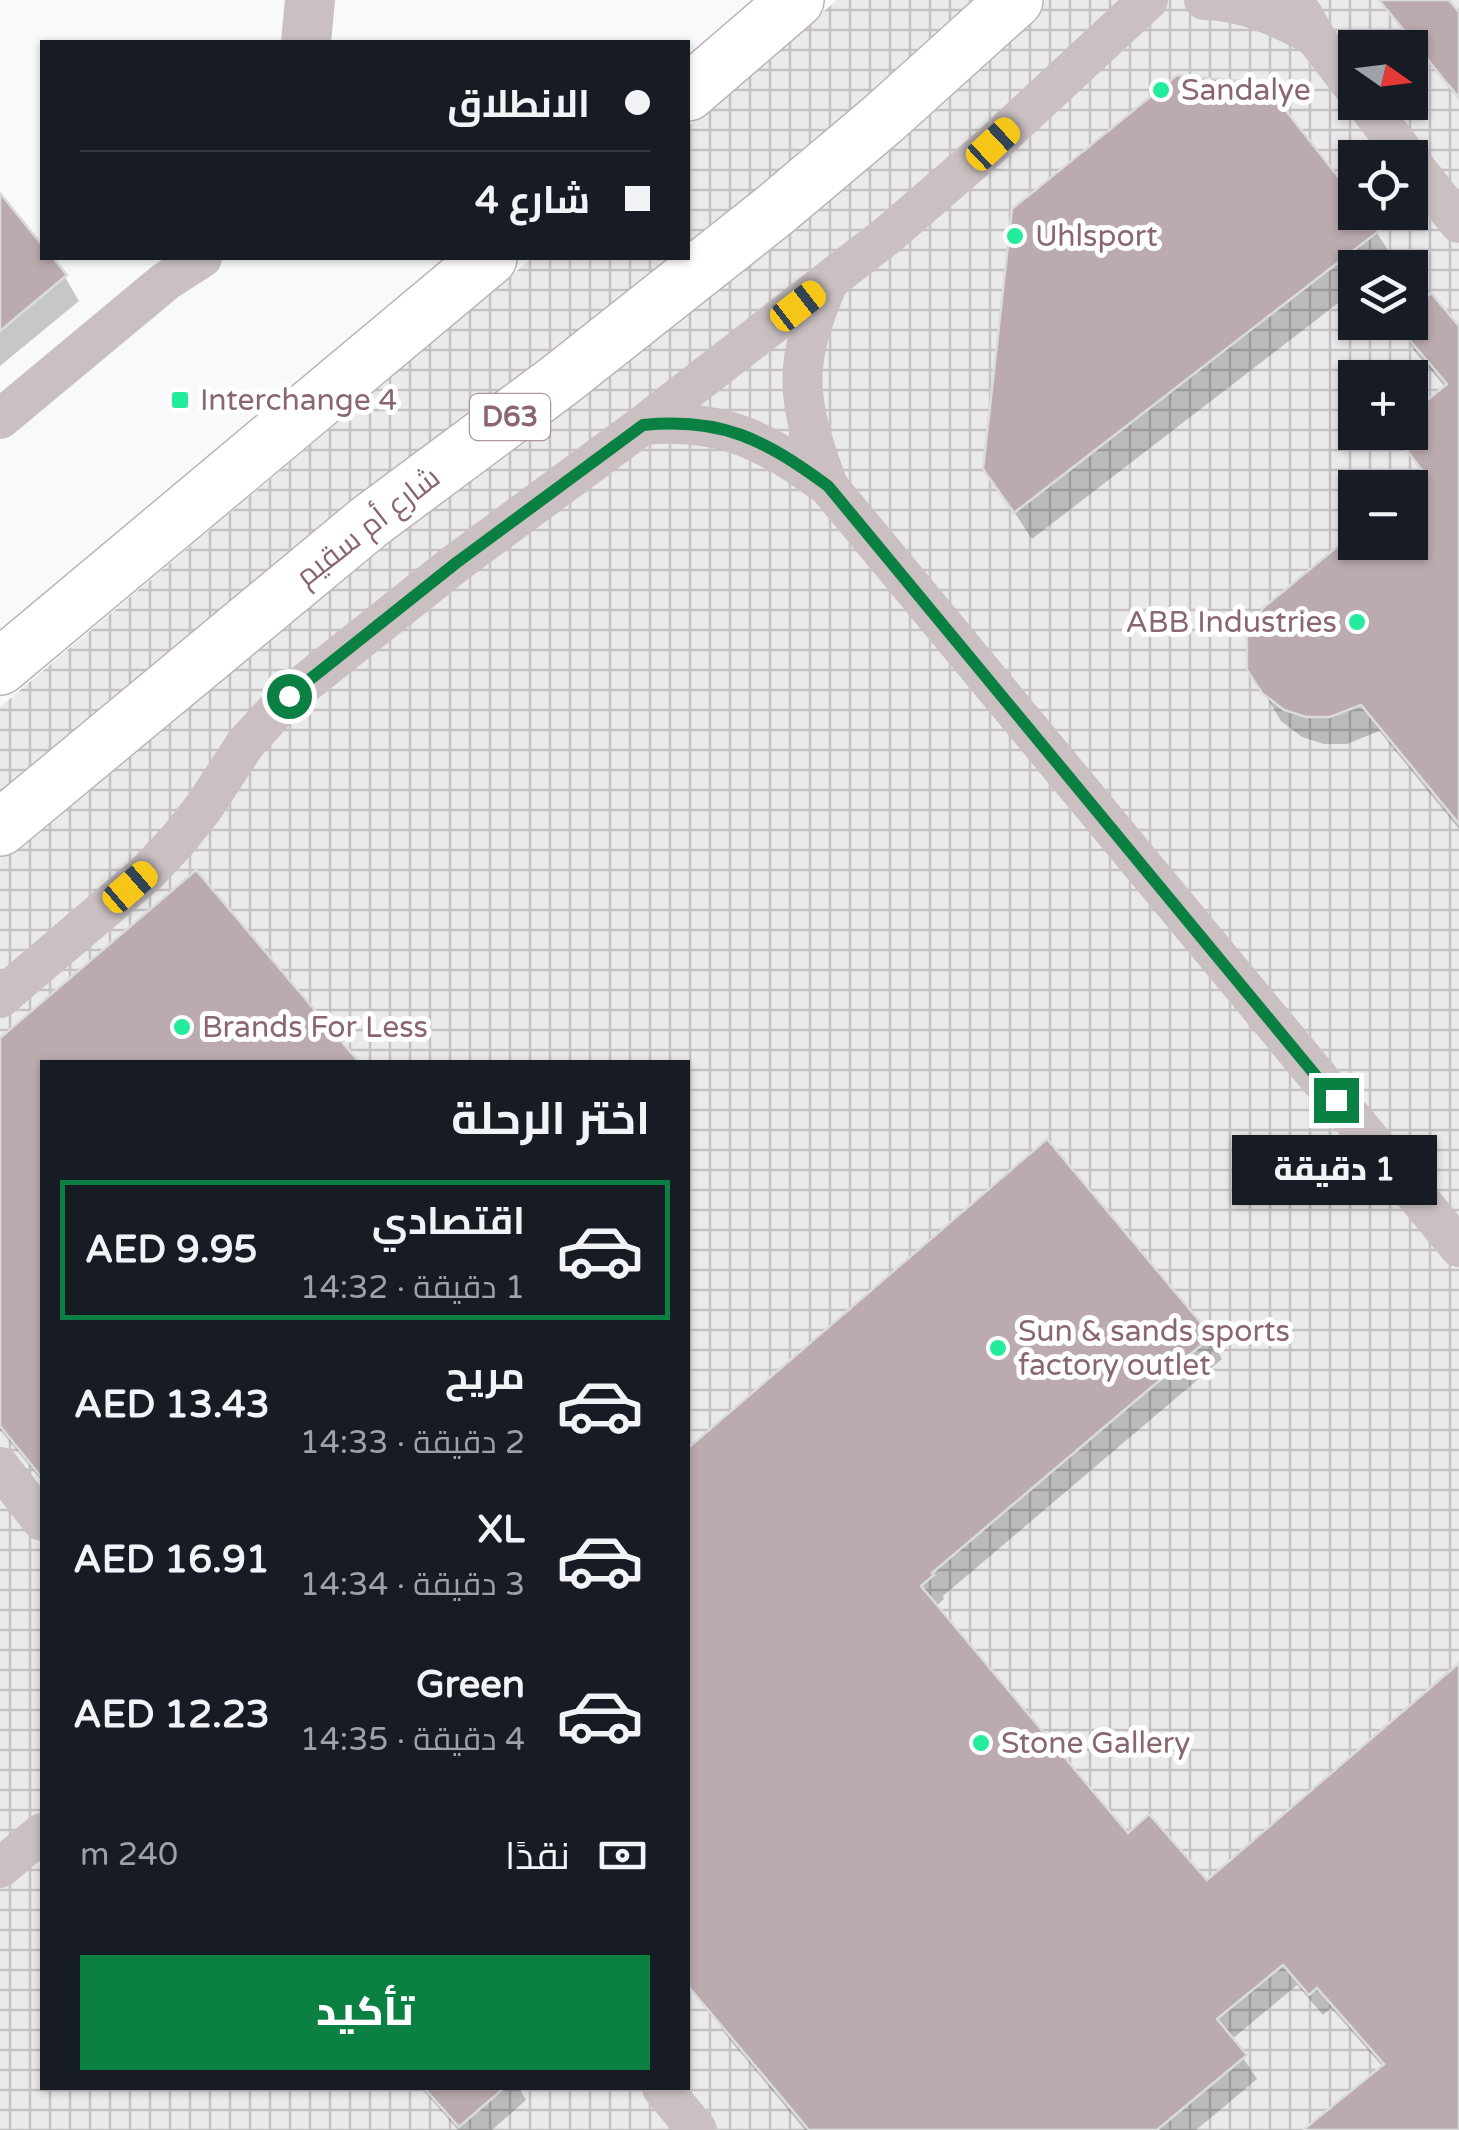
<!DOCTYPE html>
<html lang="ar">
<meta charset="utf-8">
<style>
:root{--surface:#171b24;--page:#20242c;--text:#f1f3f6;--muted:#9ea1a6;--line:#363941;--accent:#0b8043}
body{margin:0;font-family:"Varela Round",Cairo,sans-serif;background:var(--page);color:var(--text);direction:rtl;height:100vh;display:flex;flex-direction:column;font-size:38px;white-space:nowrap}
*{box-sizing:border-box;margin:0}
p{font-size:32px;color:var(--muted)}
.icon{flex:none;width:55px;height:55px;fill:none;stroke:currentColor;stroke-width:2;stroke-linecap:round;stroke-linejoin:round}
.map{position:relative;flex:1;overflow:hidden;direction:ltr}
.details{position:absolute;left:40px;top:1060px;width:650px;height:1030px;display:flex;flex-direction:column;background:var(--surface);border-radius:0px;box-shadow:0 2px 8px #0004;direction:rtl}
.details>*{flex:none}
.guide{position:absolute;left:40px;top:40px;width:650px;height:220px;border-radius:0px;box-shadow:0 2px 8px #0004;direction:rtl;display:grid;align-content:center;height:220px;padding:0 40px;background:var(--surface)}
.needle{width:65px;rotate:104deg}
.fabs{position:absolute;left:1338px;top:30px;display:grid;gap:20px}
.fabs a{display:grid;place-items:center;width:90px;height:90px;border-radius:0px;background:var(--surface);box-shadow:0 2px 8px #0004;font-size:50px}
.end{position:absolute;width:45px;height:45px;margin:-22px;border:12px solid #0b8043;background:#fff;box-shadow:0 0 0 5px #fff}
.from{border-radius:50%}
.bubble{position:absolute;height:70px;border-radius:0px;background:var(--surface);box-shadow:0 2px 8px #0004;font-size:32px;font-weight:800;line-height:70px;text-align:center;direction:rtl}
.car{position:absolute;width:30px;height:60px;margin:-30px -15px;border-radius:12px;box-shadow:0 0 8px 2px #0007;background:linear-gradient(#f5c518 24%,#345 0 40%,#f5c518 0 76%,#345 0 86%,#f5c518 0)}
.guide b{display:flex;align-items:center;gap:35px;height:95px;font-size:38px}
.guide b+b{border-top:2px solid var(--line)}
.guide i{width:25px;height:25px;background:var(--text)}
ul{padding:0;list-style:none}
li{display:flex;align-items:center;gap:30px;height:140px;margin:0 20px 15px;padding:0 20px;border:5px solid transparent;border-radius:0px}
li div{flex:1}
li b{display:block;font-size:38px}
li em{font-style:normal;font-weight:800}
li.selected{border-color:var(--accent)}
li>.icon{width:90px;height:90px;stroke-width:1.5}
h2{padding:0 40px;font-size:45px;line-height:120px}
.pay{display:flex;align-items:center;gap:25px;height:110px;padding:0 40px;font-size:38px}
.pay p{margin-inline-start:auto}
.cta{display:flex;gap:20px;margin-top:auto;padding:20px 40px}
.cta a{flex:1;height:115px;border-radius:0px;background:var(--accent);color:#fff;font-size:40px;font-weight:800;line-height:115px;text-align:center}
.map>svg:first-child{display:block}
.industrial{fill:url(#industrial-grid);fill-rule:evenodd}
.shadow{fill:#0003}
.building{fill:#bbabaf;stroke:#dadbdc;stroke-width:2.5}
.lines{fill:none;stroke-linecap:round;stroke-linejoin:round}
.primary-casing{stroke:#beb4b6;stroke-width:58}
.minor{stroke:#cac0c2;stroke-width:40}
.tertiary{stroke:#cac0c2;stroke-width:50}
.primary{stroke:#fff;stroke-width:55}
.route{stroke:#0b8043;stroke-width:12}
.poi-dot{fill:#25ec9d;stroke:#fff;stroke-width:4}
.labels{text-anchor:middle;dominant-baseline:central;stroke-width:10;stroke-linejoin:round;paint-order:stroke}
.shield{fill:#fff;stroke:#ad959a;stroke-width:2.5}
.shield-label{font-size:28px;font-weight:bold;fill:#8a676e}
.poi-label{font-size:30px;fill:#8a676e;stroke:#fff;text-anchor:start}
.street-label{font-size:30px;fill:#8a676e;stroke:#fff}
</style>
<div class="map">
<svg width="1459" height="2130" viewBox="0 0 1459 2130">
<defs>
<pattern id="industrial-grid" width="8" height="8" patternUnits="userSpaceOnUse" patternTransform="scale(2.5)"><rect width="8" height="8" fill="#ebeaeb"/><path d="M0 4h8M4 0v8" fill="none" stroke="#c4c1c3"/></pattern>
</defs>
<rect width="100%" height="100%" fill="#f8f9fa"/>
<!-- industrial -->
<path class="industrial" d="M837,0H1459V2130H0V707L532,258H688V126ZM1355,48H1410V102H1355ZM1355,158H1410V212H1355ZM1355,268H1410V322H1355ZM1355,378H1410V432H1355ZM1355,488H1410V542H1355ZM42,1062H688V2088H42Z"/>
<!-- shadow -->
<g class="shadow">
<polygon points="1386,0 1446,0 1459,16 1459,100 1395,21 1384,2"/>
<polygon points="0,197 42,249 42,258 49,258 65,277 79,301 0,366"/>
<polygon points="1355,202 1355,212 1363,212 1394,259 1384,268 1355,268 1355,290 1032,539 986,469"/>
<polygon points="1410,314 1459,330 1459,829 1379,731 1347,744 1324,744 1302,737 1281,721 1250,669 1355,535 1355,542 1410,542 1425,477 1395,432 1410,432 1410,417 1446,388 1415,352 1399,324 1410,322"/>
<polygon points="196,874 356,1062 42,1062 42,1481 0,1430 0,1041"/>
<polygon points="1046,1142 1210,1337 1222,1359 943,1596 944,1599 935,1607 1128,1836 1207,1884 1459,1666 1459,2130 1307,2130 1383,2067 1331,2008 1323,2015 1297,1985 1231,2040 1257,2079 1196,2130 805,2130 725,2034 712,2011 688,1982 688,1451"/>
<polygon points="421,2088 519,2088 526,2100 492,2130 458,2130"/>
</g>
<!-- building -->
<g class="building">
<polygon points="1379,0 1449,0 1459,12 1459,98"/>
<polygon points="1177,75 1264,83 1355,198 1355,212 1366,212 1380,230 1014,513 983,469 1012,209"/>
<polygon points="0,193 42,245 42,258 53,258 67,275 0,331"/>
<polygon points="1431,293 1459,326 1459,824 1361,705 1330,717 1306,717 1284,710 1262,693 1247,670 1247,636 1263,608 1355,532 1355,542 1410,542 1409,488 1425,474 1393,432 1410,432 1410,414 1447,384 1395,323 1410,322 1410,311"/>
<polygon points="196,870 359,1062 42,1062 42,1478 0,1426 0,1038"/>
<polygon points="1047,1139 1212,1336 932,1573 934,1575 921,1586 1128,1833 1149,1814 1207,1880 1459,1663 1459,2130 1303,2130 1384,2064 1317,1988 1309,1995 1283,1965 1217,2019 1247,2055 1157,2130 809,2130 688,1986 688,1448"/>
<polygon points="424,2088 504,2088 459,2127"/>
</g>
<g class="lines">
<!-- primary casing -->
<g class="primary-casing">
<g id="primary">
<polyline points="688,93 796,0"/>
<polyline points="0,667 489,258"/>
<polyline points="0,828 369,522 560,380 775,210 883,119 1015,0"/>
</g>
</g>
<!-- minor -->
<g class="minor">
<path d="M1204,0C1245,1 1280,17 1315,37"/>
<polyline points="1303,15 1315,37 1355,89"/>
<polyline points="1365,102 1408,158"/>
<polyline points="1410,161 1459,223"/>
<polyline points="0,419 166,281 202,258"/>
<path d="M643,425C723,418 764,440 828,486L1459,1247"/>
<path d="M828,486C797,400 791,368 828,283"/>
<polyline points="0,998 147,873 177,841 204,807 246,743 289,696 456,563 643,425 889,234 993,144 1148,0"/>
<polyline points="0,1467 42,1521"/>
<polyline points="0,1868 42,1833"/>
<polyline points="662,2088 697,2130"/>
</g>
<!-- tertiary -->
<polyline class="tertiary" points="306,42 310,0"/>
<!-- primary -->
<use href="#primary" class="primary"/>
</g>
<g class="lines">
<!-- route -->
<path class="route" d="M289,696L456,563L643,425C723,417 765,440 828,486L1336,1100"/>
</g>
<!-- markers -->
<g class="poi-dot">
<circle cx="1161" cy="90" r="10"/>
<circle cx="1015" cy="236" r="10"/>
<rect x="170" y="390" width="20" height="20" rx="5"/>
<circle cx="1357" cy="622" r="10"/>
<circle cx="182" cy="1027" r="10"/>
<circle cx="998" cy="1348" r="10"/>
<circle cx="981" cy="1743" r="10"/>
</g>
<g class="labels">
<!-- shield labels -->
<rect class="shield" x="470" y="394" width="80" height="46" rx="8"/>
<g class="shield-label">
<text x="510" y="417">D63</text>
</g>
<!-- poi labels -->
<g class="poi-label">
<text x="1181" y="90">Sandalye</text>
<text x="1035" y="236">Uhlsport</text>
<text x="200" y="400">Interchange 4</text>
<text x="1337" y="622" text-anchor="end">ABB Industries</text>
<text x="202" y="1027">Brands For Less</text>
<text x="1018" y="1331">Sun &amp; sands sports<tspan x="1018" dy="34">factory outlet</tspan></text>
<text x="1001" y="1743">Stone Gallery</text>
</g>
<!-- street labels -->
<g class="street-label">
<text transform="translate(368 527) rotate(-38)">شارع أم سقيم</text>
</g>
</g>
</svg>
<div class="fabs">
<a><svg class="needle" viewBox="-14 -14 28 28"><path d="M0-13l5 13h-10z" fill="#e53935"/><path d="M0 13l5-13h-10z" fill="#9ea1a6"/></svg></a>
<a><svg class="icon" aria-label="locate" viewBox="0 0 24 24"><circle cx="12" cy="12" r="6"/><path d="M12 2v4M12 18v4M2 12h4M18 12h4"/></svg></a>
<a><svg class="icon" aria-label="layers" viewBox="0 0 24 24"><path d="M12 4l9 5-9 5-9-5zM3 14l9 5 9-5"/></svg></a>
<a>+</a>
<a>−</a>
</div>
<i class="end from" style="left:289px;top:696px"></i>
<i class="end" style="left:1336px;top:1100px"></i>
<div class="bubble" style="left:1232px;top:1135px;width:205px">1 دقيقة</div>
<i class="car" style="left:993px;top:144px;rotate:47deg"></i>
<i class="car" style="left:798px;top:306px;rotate:52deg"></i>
<i class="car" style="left:130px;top:887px;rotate:49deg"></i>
<div class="guide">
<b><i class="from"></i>الانطلاق</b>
<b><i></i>شارع 4</b>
</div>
<section class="details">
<h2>اختر الرحلة</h2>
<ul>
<li class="selected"><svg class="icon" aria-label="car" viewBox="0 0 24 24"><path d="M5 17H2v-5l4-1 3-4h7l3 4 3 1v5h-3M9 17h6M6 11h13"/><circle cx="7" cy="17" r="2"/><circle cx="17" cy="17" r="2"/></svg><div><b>اقتصادي</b><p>1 دقيقة · 14:32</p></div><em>AED 9.95</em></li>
<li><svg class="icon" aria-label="car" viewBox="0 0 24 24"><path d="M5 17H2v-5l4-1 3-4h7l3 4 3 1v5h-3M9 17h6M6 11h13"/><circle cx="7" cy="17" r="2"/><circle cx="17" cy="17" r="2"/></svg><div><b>مريح</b><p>2 دقيقة · 14:33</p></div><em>AED 13.43</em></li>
<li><svg class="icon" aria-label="car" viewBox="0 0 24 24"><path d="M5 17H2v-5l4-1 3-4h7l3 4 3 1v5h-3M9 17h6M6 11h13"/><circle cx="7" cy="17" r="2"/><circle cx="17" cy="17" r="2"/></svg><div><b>XL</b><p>3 دقيقة · 14:34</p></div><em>AED 16.91</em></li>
<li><svg class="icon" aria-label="car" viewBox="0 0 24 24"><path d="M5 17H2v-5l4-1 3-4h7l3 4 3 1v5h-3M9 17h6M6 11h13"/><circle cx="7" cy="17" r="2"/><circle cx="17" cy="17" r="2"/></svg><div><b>Green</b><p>4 دقيقة · 14:35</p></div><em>AED 12.23</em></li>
</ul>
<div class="pay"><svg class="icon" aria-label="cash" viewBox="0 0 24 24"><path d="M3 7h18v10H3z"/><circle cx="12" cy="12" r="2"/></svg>نقدًا<p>240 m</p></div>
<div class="cta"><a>تأكيد</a></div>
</section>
</div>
